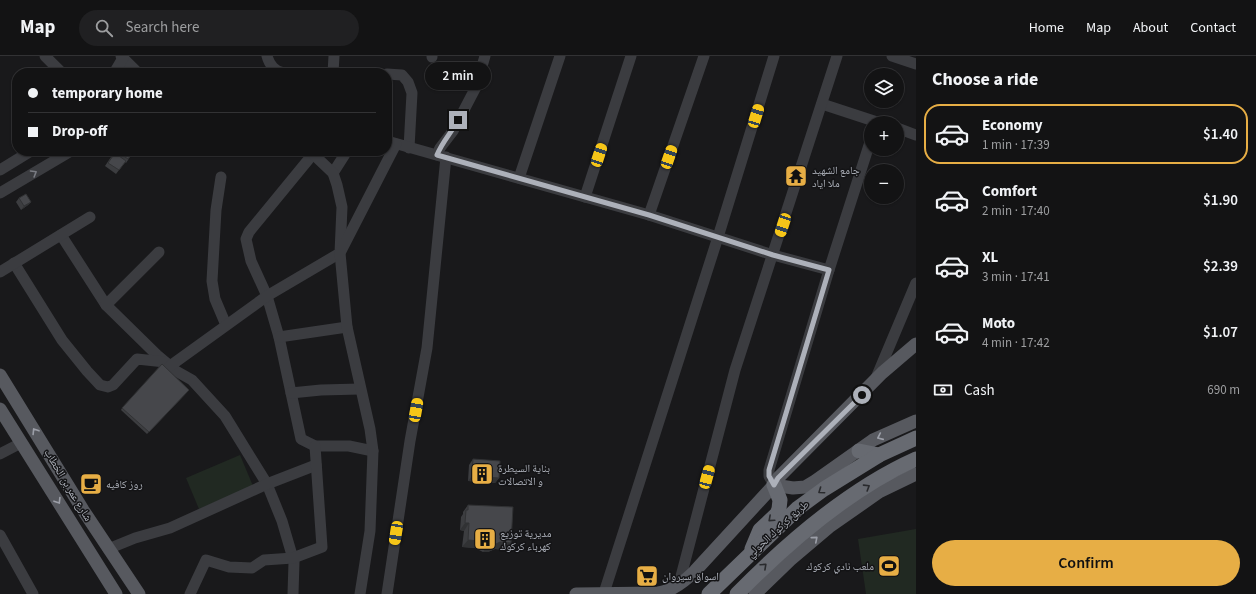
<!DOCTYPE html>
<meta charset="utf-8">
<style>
:root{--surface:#131314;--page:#202022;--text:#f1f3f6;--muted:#9d9ea0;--line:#323234;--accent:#e7ae45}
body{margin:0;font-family:"Source Sans 3","Noto Naskh Arabic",sans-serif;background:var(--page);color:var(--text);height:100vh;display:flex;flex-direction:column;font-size:15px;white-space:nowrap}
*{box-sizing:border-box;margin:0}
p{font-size:13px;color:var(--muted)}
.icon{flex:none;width:22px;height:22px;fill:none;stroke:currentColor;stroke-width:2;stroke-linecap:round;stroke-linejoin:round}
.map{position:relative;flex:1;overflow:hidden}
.panel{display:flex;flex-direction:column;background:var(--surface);width:340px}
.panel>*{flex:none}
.guide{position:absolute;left:12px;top:12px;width:380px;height:88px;border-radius:16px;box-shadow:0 1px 3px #0004,0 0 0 1px var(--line);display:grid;align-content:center;height:88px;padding:0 16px;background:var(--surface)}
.fabs{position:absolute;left:864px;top:12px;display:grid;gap:8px}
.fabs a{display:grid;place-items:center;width:40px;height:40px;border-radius:50%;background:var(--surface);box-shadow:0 1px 3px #0004,0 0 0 1px var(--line);font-size:20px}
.end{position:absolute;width:18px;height:18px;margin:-9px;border:5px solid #adb1ba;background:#111;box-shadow:0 0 0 2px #111}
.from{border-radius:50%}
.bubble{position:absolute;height:28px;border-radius:14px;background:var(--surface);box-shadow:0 1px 3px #0004,0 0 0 1px var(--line);font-size:13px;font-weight:600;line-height:28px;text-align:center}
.car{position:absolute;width:12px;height:24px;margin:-12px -6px;border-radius:5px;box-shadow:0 0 3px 1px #0007;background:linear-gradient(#f5c518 24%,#345 0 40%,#f5c518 0 76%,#345 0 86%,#f5c518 0)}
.guide b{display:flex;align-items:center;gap:14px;height:38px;font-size:15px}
.guide b+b{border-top:1px solid var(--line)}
.guide i{width:10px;height:10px;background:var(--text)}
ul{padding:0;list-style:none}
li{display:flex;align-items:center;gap:12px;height:60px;margin:0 8px 6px;padding:0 8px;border:2px solid transparent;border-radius:16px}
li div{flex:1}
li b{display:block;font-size:15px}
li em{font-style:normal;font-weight:600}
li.selected{border-color:var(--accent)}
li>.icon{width:36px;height:36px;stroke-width:1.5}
h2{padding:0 16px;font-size:18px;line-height:48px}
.pay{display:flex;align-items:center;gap:10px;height:44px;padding:0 16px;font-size:15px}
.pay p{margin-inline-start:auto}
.action{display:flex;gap:8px;margin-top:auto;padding:8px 16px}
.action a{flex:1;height:46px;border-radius:24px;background:var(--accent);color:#111;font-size:16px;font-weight:600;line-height:46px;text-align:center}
header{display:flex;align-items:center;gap:24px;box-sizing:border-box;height:56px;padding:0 20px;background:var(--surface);border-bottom:1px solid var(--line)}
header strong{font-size:19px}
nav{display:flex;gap:22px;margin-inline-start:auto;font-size:14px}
.search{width:280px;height:36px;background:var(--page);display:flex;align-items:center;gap:10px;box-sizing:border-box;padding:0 14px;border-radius:22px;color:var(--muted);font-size:15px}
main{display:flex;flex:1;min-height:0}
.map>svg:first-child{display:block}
.green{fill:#212922}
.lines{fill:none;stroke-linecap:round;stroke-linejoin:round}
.minor{stroke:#3b3c40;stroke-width:11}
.major{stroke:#57595f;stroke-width:13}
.highway{stroke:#676a71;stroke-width:15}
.wall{fill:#3c3d40}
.shaded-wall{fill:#313234}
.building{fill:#46474b;stroke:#313234}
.oneway{stroke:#7a7c83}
.oneway2{stroke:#9c9fa8}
.oneway3{stroke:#292a2d}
.route{stroke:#adb1ba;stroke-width:5}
.labels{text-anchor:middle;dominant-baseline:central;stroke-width:3;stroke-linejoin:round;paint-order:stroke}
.poi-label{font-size:11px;fill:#adb1ba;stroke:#141416;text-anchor:start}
.street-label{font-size:11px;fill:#adb1ba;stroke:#141416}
</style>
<header>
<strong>Map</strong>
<div class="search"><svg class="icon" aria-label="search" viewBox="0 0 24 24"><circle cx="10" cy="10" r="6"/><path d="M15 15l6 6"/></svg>Search here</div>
<nav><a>Home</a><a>Map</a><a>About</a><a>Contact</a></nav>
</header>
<main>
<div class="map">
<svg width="916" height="538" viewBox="0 0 916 538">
<rect width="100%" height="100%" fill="#19191b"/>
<!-- green -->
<g class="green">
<polygon points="240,399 253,430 199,453 186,422"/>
<polygon points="916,473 916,538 866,538 858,483"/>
</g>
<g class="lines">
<!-- minor -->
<g class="minor">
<polyline points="45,0 62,17"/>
<polyline points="121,0 138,17"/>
<path d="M267,0C269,8 275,16 284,17"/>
<polyline points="432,0 432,1"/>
<polyline points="892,0 916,8"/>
<polyline points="114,17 123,2"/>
<polyline points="333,17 334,0"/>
<polyline points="387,18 402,19 408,26 412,37 409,92"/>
<polyline points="822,48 880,67"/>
<polyline points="897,72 916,79"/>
<polyline points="387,85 649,159 773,199 829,214"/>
<polyline points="313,98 249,176 246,183 251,205 267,240 279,281 301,383 315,390 349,390 373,395"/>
<polyline points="437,99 440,92 453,75 476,31 485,0"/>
<polyline points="0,114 31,95"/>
<polyline points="333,117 347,95"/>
<polyline points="221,121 216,154 212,225 215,243 226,269"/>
<polyline points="519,122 560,0"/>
<polyline points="0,137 71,95"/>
<polyline points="585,141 631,0"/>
<polyline points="649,159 704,0"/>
<polyline points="61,179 106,249 157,299 176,315 192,324 225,360 267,428 282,465 294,506 293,538"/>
<polyline points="14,207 62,284 87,315 100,329 108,331 113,329 137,303 165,306"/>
<polyline points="0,216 90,161"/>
<polyline points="106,249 159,196"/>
<polyline points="279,281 347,271"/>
<polyline points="170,310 267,240 340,197 342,151 337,129 333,117 313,98 312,95"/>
<polyline points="876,322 916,227"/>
<polyline points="291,337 321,334 360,333"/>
<polyline points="0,398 21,387"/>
<polyline points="774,429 769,420 769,414 829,214 871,83"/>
<polyline points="0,479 33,538"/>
<polyline points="108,493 135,482 170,472 267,428 316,409"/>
<polyline points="679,528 735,314 837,0"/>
<polyline points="604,537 718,181 774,0"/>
<polyline points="190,538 206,504 229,511 252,512 264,504 293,502 322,491 315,390"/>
<polyline points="360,538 370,475 373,395 370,373 347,271 340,197 396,88"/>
<polyline points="387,538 410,385 427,292 446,101"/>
</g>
<!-- major -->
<g class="major">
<polyline points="0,319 83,454 139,538"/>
<polyline points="0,353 116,538"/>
<polyline points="774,429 793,432 805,431 815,425 873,384 916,365"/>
<path d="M576,538L658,537C672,535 685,525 695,515L774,429L778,422L882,317L916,288"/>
<polyline points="755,538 790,504 829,471 879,436 916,418"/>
</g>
<!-- highway -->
<g class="highway">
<polyline points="859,395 879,399"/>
<polyline points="752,493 760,474 777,458 779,453 780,444 774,429"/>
<polyline points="709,538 798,452 824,433 879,399 916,382"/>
<path d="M737,538C788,486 849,433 916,403"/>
</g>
</g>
<!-- wall -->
<g class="wall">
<polygon points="115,95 134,95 126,107 125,106 116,118 105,110"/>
<polygon points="19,142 31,146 28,149 21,154 16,146"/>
<polygon points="189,334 147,378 121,354 122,352"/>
<polygon points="473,403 499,422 495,427 468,425 469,409"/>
<polygon points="468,449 511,487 506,494 495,493 488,496 483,496 475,492 462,491 464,475 460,474 461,461 463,458 463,456"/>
</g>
<!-- shaded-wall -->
<g class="shaded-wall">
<polygon points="31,146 28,149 21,154 24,150"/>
<polygon points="472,420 499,422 495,427 468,425"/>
<polygon points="465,467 469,467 464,475 460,474"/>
<polygon points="468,484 480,485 475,492 462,491"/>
<polygon points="500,486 511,487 506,494 495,493 488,496 483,496 488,489"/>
</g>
<!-- building -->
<g class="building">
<polygon points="116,95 134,95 128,103"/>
<polygon points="115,97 126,105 119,114 108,107"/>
<polygon points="26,138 31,146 24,150 19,142"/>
<polygon points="162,308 189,334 149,376 122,352"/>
<polygon points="473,403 500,405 499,422 472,420"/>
<polygon points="468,449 513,451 511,487 500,486 494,489 488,489 480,485 468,484 469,467 465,467 466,454 468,454"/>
</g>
<!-- one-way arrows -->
<defs><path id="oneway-chevron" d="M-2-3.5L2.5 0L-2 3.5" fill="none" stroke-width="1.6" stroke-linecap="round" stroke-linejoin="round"/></defs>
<use class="oneway" href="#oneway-chevron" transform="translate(34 117) rotate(-31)"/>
<g class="oneway2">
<use href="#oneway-chevron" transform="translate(35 375) rotate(-122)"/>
<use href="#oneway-chevron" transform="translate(880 381) rotate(156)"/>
<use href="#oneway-chevron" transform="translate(58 445) rotate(58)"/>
<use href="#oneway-chevron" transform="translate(815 483) rotate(-41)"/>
</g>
<g class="oneway3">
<use href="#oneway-chevron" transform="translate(867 431) rotate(-32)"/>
<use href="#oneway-chevron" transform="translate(821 435) rotate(145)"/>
<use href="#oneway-chevron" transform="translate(771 463) rotate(138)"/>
<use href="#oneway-chevron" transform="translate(764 510) rotate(-43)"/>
</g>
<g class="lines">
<!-- route -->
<path class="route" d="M458,64C452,76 442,86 437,99L649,159L773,199L829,214L769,414V420L774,429L778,422L862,339"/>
</g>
<!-- icons -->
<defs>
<g id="temple-square" transform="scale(1.15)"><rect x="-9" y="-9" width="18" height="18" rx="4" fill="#e7ae45" stroke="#141416"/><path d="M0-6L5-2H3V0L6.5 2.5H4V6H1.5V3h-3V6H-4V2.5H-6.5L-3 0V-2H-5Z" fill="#111"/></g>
<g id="building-square" transform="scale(1.15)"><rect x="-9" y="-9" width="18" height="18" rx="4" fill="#e7ae45" stroke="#141416"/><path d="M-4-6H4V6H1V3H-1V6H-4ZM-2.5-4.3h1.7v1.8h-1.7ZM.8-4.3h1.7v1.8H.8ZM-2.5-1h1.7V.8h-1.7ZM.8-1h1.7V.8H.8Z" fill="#111"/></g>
<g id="cafe-square" transform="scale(1.15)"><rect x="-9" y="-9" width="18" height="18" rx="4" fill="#e7ae45" stroke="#141416"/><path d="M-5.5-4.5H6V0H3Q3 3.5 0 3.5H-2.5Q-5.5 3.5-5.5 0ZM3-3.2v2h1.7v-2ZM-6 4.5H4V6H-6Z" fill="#111"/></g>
<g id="stadium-square" transform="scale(1.15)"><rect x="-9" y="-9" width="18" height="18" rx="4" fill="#e7ae45" stroke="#141416"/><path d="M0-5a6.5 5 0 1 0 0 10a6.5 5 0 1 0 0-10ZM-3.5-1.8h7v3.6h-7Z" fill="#111"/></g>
<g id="supermarket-square" transform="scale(1.15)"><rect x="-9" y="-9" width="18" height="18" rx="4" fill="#e7ae45" stroke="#141416"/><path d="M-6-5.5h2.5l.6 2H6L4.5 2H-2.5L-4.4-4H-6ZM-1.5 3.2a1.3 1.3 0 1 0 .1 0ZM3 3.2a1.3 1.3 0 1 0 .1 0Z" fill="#111"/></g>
</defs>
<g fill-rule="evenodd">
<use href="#temple-square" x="796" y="120"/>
<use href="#building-square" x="482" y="418"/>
<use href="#cafe-square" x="91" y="428"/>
<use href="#building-square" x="485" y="483"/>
<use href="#stadium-square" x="889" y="510"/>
<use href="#supermarket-square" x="647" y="520"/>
</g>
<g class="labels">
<!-- poi labels -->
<g class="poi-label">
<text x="812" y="114">جامع الشهيد<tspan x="812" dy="13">ملا اياد</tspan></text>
<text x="498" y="412">بناية السيطرة<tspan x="498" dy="13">و الاتصالات</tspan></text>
<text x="106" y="428">روز كافيه</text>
<text x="500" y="477">مديرية توزيع<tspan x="500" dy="13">كهرباء كركوك</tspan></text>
<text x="874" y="510" text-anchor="end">ملعب نادي كركوك</text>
<text x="662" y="520">اسواق سيروان</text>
</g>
<!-- street labels -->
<g class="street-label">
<text transform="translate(68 429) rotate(59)">شارع عمر بن الخطاب</text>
<text transform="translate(778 473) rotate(-42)">طريق كركوك الحولي</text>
</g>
</g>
</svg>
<div class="fabs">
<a><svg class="icon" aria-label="layers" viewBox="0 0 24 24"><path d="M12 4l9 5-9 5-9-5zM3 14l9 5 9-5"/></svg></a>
<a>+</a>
<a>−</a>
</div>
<i class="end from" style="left:862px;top:339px"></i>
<i class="end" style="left:458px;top:64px"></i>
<div class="bubble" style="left:425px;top:6px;width:66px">2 min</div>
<i class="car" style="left:756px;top:60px;rotate:17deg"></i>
<i class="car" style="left:599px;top:99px;rotate:18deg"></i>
<i class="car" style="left:669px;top:101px;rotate:19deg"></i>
<i class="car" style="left:783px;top:169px;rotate:198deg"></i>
<i class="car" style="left:416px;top:354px;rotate:10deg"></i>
<i class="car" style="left:707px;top:421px;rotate:15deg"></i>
<i class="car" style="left:396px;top:477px;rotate:189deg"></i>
<div class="guide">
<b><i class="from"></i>temporary home</b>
<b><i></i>Drop-off</b>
</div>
</div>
<section class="panel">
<h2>Choose a ride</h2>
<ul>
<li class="selected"><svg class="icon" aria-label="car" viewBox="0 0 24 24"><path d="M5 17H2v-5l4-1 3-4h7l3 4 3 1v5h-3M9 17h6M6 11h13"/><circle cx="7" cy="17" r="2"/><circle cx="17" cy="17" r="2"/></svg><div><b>Economy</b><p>1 min · 17:39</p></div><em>$1.40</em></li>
<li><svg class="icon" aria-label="car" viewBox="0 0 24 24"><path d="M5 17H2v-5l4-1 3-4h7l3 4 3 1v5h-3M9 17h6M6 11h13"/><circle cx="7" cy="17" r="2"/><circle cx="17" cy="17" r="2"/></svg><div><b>Comfort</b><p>2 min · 17:40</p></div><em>$1.90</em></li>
<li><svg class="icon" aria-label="car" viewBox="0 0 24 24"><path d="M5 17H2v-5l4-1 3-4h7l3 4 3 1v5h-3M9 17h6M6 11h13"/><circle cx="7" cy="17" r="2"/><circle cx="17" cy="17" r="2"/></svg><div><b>XL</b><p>3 min · 17:41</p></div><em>$2.39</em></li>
<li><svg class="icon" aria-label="car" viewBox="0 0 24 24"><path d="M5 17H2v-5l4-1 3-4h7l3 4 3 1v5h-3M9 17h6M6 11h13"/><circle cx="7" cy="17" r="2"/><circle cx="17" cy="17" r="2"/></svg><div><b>Moto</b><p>4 min · 17:42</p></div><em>$1.07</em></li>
</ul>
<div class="pay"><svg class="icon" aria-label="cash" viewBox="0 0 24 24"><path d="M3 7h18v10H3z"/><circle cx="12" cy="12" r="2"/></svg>Cash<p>690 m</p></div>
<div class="action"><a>Confirm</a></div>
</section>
</main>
